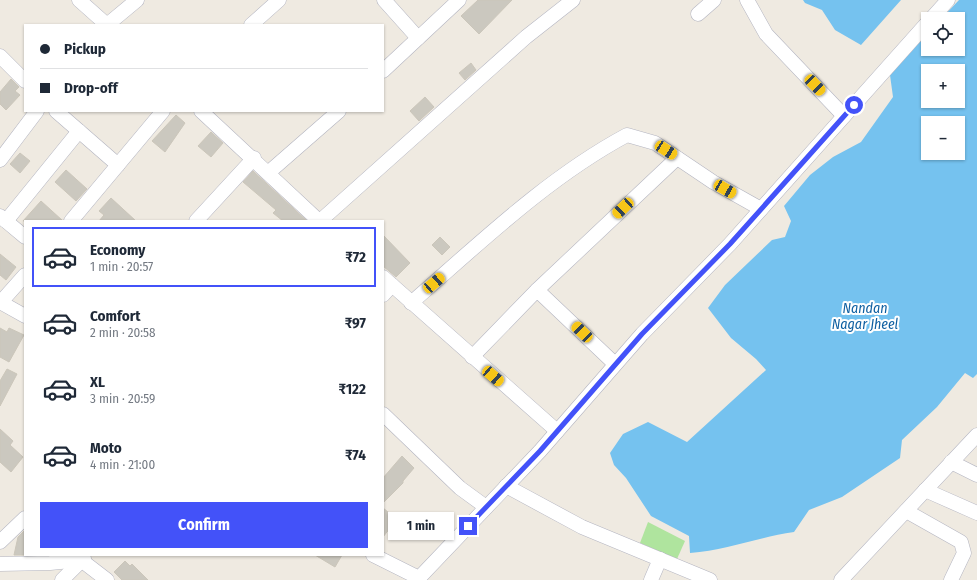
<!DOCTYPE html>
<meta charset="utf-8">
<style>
:root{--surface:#fff;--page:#f2f2f3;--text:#1f2937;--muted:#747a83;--line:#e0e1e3;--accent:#4352f9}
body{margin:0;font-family:"Fira Sans Condensed",sans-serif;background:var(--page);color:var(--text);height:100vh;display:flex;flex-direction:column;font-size:15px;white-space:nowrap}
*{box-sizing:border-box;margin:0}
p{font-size:13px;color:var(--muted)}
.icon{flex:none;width:22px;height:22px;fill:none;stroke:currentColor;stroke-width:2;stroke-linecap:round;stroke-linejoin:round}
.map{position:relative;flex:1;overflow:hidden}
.drawer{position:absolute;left:24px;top:220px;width:360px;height:336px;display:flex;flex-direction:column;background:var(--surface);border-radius:0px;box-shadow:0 1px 3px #0004}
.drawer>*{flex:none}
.guide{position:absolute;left:24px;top:24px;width:360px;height:88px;border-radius:0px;box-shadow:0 1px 3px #0004;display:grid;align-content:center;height:88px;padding:0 16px;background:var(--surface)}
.fabs{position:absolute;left:921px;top:12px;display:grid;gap:8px}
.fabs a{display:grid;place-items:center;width:44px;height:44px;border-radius:0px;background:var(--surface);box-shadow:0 1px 3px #0004;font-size:20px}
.end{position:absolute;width:18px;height:18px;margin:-9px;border:5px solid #4352f9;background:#fff;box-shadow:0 0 0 2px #fff}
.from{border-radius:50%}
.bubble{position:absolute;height:28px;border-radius:0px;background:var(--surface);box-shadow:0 1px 3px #0004;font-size:13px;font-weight:700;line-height:28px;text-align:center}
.car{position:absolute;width:12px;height:24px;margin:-12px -6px;border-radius:5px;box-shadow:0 0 3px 1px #0007;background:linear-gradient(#f5c518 24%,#345 0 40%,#f5c518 0 76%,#345 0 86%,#f5c518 0)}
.guide b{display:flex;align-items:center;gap:14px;height:38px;font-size:15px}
.guide b+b{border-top:1px solid var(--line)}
.guide i{width:10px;height:10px;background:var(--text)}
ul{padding:7px 0 0;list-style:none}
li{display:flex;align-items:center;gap:12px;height:60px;margin:0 8px 6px;padding:0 8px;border:2px solid transparent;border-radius:0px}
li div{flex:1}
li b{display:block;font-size:15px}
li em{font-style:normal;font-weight:700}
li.current{border-color:var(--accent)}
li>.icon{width:36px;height:36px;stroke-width:1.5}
.cta{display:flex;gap:8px;margin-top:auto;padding:8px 16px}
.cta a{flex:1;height:46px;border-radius:0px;background:var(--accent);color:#fff;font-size:16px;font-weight:700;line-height:46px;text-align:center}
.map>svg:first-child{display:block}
.green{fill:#afe49e}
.water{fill:#75c2ef;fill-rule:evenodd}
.building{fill:#cbc8bf;stroke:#cbc6ba}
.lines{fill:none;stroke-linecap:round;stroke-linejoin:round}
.minor-casing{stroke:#b4b5c1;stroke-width:15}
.minor{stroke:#fff;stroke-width:14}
.route{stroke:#4352f9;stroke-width:5}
.labels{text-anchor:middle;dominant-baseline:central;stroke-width:4;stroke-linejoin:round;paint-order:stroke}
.water-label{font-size:14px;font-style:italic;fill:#0e5fa1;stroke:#fff}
</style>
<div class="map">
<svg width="977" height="580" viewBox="0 0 977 580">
<rect width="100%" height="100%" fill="#efeae1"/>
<!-- green -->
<polygon class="green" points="648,522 685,541 677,559 640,543"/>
<!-- water -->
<g class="water">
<polygon points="803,0 901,0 861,45 835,30 822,10 805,3"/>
<path d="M959,0H977V374L973,378L965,373L937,407L902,440L900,458L842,497L809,510L794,532C759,537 726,550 690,553L689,536L651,516L626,478L614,465L610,453L623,434L648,422L687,442L766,370L756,359L731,338L708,308L725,285L772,240L785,237L791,221L784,206L810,175L833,157L861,142L893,97L890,75L928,33V49H958V19H941ZM928,71H958V101H928ZM928,123H958V153H928Z"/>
</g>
<!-- building -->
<g class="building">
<polygon points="478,0 512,0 479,34 461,16"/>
<polygon points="471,63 476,70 465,80 459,73"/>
<polygon points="11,79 19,87 15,91 20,95 6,110 0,104 0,92"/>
<polygon points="425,97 434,107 419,121 410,111"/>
<polygon points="176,115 185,123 165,152 152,141"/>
<polygon points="211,132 223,143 211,157 198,146"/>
<polygon points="20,153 30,161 20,173 10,164"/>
<polygon points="66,170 87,189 76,201 55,182"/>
<polygon points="253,171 307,221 283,221 273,213 276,210 243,182"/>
<polygon points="111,198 136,221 99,221 104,215 99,211"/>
<polygon points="41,201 63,221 23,221"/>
<polygon points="383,235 410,263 396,277 383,266"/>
<polygon points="440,237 450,247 442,255 432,245"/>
<polygon points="0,254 16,267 6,280 0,275"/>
<polygon points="0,328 7,332 9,328 24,335 9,362 0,357"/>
<polygon points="7,369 17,374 0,406 0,381"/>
<polygon points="0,429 13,441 10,445 23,457 11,472 0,462"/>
<polygon points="402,456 414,468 403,481 403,483 383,503 383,478"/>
<polygon points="383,508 397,519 383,537"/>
<polygon points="25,530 25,555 14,555 18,537"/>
<polygon points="315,555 342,555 335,567"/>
<polygon points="125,561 130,566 132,564 148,580 122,580 114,572"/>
</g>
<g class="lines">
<!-- minor casing -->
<g class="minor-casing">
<g id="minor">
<polyline points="79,0 107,25"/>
<polyline points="384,0 418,38"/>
<polyline points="747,0 766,34 844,116"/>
<polyline points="698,14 714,0"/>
<polyline points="931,19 948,0"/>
<polyline points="107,25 137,0"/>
<polyline points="251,25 279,0"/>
<polyline points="0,56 25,81"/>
<polyline points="383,71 459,0"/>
<polyline points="56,111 118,165"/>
<polyline points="201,111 319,221"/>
<polyline points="0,160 37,111"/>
<polyline points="268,173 339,111"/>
<polyline points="0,216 25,237"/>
<polyline points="6,221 79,131"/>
<polyline points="71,221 163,111"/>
<polyline points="196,221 254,158"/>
<polyline points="320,221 526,37 573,0"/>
<polyline points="383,277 392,285 383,295"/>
<polyline points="392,285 557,431"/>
<polyline points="537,290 677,158"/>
<polyline points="0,302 25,316"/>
<polyline points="1,302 25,275"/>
<path d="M411,303C480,243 547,178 627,135L655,143L713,182L761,209"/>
<polyline points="472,357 537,290 615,364"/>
<polyline points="383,414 460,488 486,507"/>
<polyline points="951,462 977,475"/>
<polyline points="506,486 582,527 710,580"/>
<polyline points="925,490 977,513"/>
<polyline points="906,511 961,542 964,553 951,580"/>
<polyline points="0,542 25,518"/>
<polyline points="373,555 419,578 540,451 642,334 730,244 928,22"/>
<polyline points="0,564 50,563 81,560 107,580"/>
<polyline points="62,580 84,558"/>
<polyline points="651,580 660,559"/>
<polyline points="841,580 977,435"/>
</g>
</g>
<!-- minor -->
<use href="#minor" class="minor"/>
</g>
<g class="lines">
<!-- route -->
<polyline class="route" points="468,526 540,451 642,334 730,244 854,105"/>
</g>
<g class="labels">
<!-- water labels -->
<g class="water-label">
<text x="865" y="308">Nandan<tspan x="865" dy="16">Nagar Jheel</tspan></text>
</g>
</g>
</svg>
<div class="fabs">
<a><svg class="icon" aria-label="locate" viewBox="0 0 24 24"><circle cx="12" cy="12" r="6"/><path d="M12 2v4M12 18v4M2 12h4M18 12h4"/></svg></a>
<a>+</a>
<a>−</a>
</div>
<i class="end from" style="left:854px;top:105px"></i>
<i class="end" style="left:468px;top:526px"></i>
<div class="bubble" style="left:388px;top:512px;width:66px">1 min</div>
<i class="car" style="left:815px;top:85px;rotate:136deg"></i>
<i class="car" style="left:666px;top:150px;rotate:123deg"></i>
<i class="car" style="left:725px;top:189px;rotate:120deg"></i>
<i class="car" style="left:623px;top:208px;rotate:227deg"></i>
<i class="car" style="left:434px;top:283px;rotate:49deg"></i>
<i class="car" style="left:582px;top:332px;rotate:314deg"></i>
<i class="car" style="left:493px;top:376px;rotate:131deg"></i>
<div class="guide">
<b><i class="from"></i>Pickup</b>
<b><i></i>Drop-off</b>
</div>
<section class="drawer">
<ul>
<li class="current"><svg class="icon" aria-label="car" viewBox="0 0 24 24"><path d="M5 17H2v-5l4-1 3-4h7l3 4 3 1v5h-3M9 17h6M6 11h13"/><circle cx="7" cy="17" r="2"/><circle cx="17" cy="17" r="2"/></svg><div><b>Economy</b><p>1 min · 20:57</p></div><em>₹72</em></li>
<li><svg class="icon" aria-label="car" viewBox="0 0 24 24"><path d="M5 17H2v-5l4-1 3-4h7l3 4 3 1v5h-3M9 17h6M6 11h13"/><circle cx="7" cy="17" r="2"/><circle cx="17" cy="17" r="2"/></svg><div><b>Comfort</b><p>2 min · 20:58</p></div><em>₹97</em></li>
<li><svg class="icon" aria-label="car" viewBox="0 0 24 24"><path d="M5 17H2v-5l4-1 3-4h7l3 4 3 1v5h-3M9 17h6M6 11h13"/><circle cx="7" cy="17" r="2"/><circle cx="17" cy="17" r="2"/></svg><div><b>XL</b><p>3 min · 20:59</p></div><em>₹122</em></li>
<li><svg class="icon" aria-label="car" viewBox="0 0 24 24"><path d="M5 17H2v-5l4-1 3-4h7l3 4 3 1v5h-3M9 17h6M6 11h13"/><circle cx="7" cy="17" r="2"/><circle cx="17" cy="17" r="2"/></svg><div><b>Moto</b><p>4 min · 21:00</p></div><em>₹74</em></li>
</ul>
<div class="cta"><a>Confirm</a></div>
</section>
</div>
